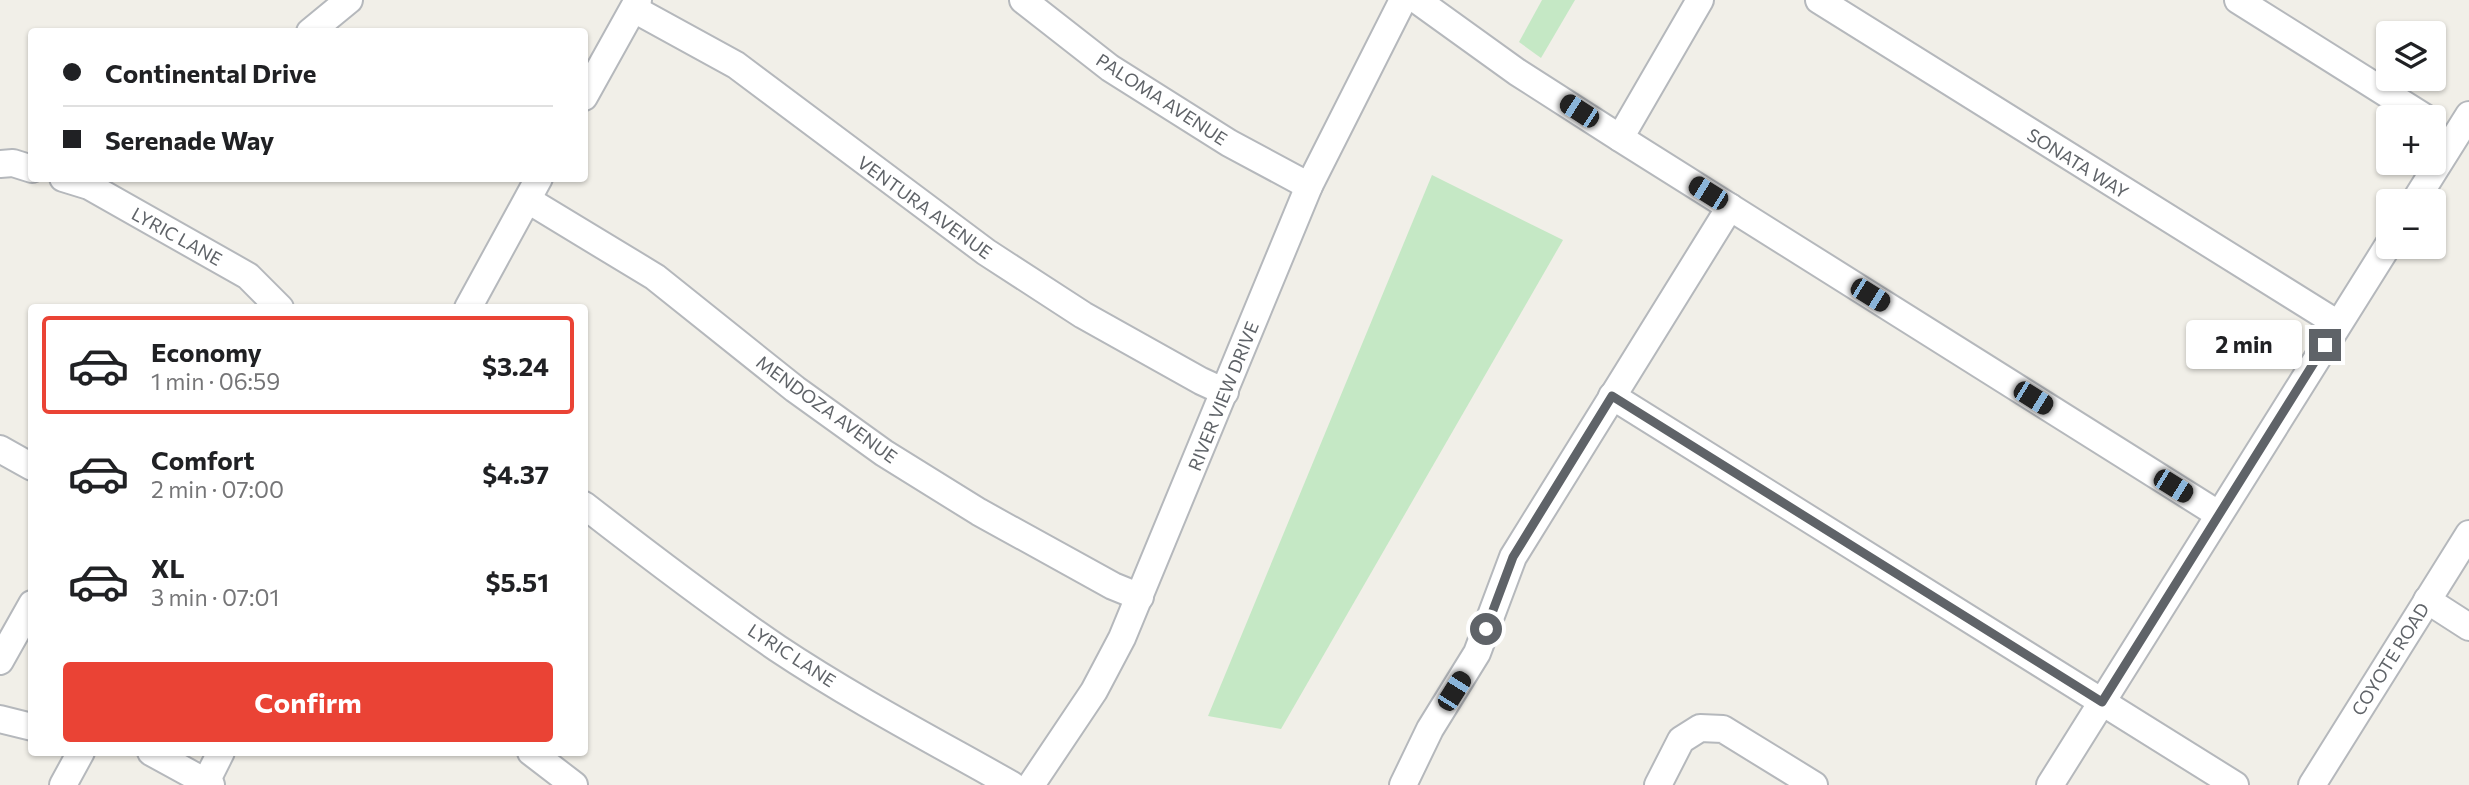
<!DOCTYPE html>
<meta charset="utf-8">
<style>
:root{--surface:#fff;--page:#f6f6f6;--text:#202124;--muted:#757577;--line:#e0e0e0;--accent:#ea4335}
body{margin:0;font-family:Commissioner,sans-serif;background:var(--page);color:var(--text);height:100vh;display:flex;flex-direction:column;font-size:26px;white-space:nowrap}
*{box-sizing:border-box;margin:0}
p{font-size:23px;color:var(--muted)}
.icon{flex:none;width:38px;height:38px;fill:none;stroke:currentColor;stroke-width:2;stroke-linecap:round;stroke-linejoin:round}
.map{position:relative;flex:1;overflow:hidden}
.side{position:absolute;left:28px;top:304px;width:560px;height:452px;display:flex;flex-direction:column;background:var(--surface);border-radius:7px;box-shadow:0 2px 5px #0004}
.side>*{flex:none}
.banner{position:absolute;left:28px;top:28px;width:560px;height:154px;border-radius:7px;box-shadow:0 2px 5px #0004;display:grid;align-content:center;height:154px;padding:0 35px;background:var(--surface)}
.controls{position:absolute;left:2376px;top:21px;display:grid;gap:14px}
.controls a{display:grid;place-items:center;width:70px;height:70px;border-radius:7px;background:var(--surface);box-shadow:0 2px 5px #0004;font-size:35px}
.end{position:absolute;width:32px;height:32px;margin:-16px;border:9px solid #5f6368;background:#fff;box-shadow:0 0 0 4px #fff}
.from{border-radius:50%}
.bubble{position:absolute;height:49px;border-radius:7px;background:var(--surface);box-shadow:0 2px 5px #0004;font-size:23px;font-weight:700;line-height:49px;text-align:center}
.car{position:absolute;width:21px;height:42px;margin:-21px -10px;border-radius:9px;box-shadow:0 0 5px 2px #0007;background:linear-gradient(#222 24%,#8ab4d8 0 40%,#222 0 76%,#8ab4d8 0 86%,#222 0)}
.banner b{display:flex;align-items:center;gap:24px;height:66px;font-size:26px}
.banner b+b{border-top:2px solid var(--line)}
.banner i{width:18px;height:18px;background:var(--text)}
ul{padding:12px 0 0;list-style:none}
li{display:flex;align-items:center;gap:21px;height:98px;margin:0 14px 10px;padding:0 21px;border:4px solid transparent;border-radius:7px}
li div{flex:1}
li b{display:block;font-size:26px}
li em{font-style:normal;font-weight:700}
li.active{border-color:var(--accent)}
li>.icon{width:63px;height:63px;stroke-width:1.5}
.cta{display:flex;gap:14px;margin-top:auto;padding:14px 35px}
.cta a{flex:1;height:80px;border-radius:7px;background:var(--accent);color:#fff;font-size:28px;font-weight:700;line-height:80px;text-align:center}
.map>svg:first-child{display:block}
.green{fill:#c5e8c5}
.lines{fill:none;stroke-linecap:round;stroke-linejoin:round}
.minor-casing{stroke:#b5b8bc;stroke-width:30}
.minor{stroke:#fff;stroke-width:26}
.route{stroke:#5f6368;stroke-width:9}
.labels{text-anchor:middle;dominant-baseline:central;stroke-width:7;stroke-linejoin:round;paint-order:stroke}
.street-label{font-size:18px;fill:#5f6368;stroke:#fff}
</style>
<div class="map">
<svg width="2469" height="785" viewBox="0 0 2469 785">
<rect width="100%" height="100%" fill="#f1efe8"/>
<!-- green -->
<g class="green">
<polygon points="1542,0 1575,0 1541,58 1519,42"/>
<polygon points="1432,175 1563,240 1281,729 1208,716"/>
</g>
<g class="lines">
<!-- minor casing -->
<g class="minor-casing">
<g id="minor">
<polyline points="1023,0 1110,68 1229,143 1309,186"/>
<polyline points="1417,0 1517,72 1620,138 2218,514"/>
<polyline points="1819,0 2338,324"/>
<polyline points="2238,0 2424,117"/>
<polyline points="634,9 736,65 986,252 1083,315 1201,381 1225,392"/>
<polyline points="310,32 349,0"/>
<polyline points="584,97 638,0"/>
<polyline points="1620,138 1700,0"/>
<polyline points="0,164 13,163 32,169"/>
<polyline points="63,178 89,186 248,276 280,308"/>
<polyline points="528,200 655,277 795,389 884,453 979,512 1113,586 1140,597"/>
<polyline points="2415,201 2469,115"/>
<polyline points="468,308 539,178"/>
<polyline points="1612,396 2235,785"/>
<polyline points="0,449 32,467"/>
<path d="M584,505C647,554 711,603 777,648C852,698 934,741 1012,785"/>
<polyline points="2427,600 2469,627"/>
<polyline points="0,661 32,604"/>
<polyline points="0,719 32,727"/>
<polyline points="151,752 211,785"/>
<polyline points="531,752 574,785"/>
<polyline points="206,782 221,752"/>
<polyline points="63,785 81,752"/>
<polyline points="1031,785 1094,691 1122,638 1309,186 1403,0"/>
<polyline points="1403,785 1430,729 1477,653 1513,557 1730,207"/>
<polyline points="1658,785 1681,740 1700,728 1723,729 1814,785"/>
<polyline points="2050,785 2389,244"/>
<polyline points="2312,785 2469,534"/>
</g>
</g>
<!-- minor -->
<use href="#minor" class="minor"/>
</g>
<g class="lines">
<!-- route -->
<polyline class="route" points="1486,629 1513,557 1612,396 2102,702 2325,345"/>
</g>
<g class="labels">
<!-- street labels -->
<g class="street-label">
<text transform="translate(1162 99) rotate(33)">PALOMA AVENUE</text>
<text transform="translate(2078 163) rotate(32)">SONATA WAY</text>
<text transform="translate(925 207) rotate(36)">VENTURA AVENUE</text>
<text transform="translate(177 236) rotate(29)">LYRIC LANE</text>
<text transform="translate(1223 396) rotate(-68)">RIVER VIEW DRIVE</text>
<text transform="translate(827 409) rotate(36)">MENDOZA AVENUE</text>
<text transform="translate(792 655) rotate(33)">LYRIC LANE</text>
<text transform="translate(2390 659) rotate(-58)">COYOTE ROAD</text>
</g>
</g>
</svg>
<div class="controls">
<a><svg class="icon" aria-label="layers" viewBox="0 0 24 24"><path d="M12 4l9 5-9 5-9-5zM3 14l9 5 9-5"/></svg></a>
<a>+</a>
<a>−</a>
</div>
<i class="end from" style="left:1486px;top:629px"></i>
<i class="end" style="left:2325px;top:345px"></i>
<div class="bubble" style="left:2186px;top:320px;width:116px">2 min</div>
<i class="car" style="left:1579px;top:111px;rotate:303deg"></i>
<i class="car" style="left:1708px;top:193px;rotate:302deg"></i>
<i class="car" style="left:1870px;top:295px;rotate:122deg"></i>
<i class="car" style="left:2033px;top:398px;rotate:122deg"></i>
<i class="car" style="left:2173px;top:486px;rotate:122deg"></i>
<i class="car" style="left:1454px;top:691px;rotate:32deg"></i>
<div class="banner">
<b><i class="from"></i>Continental Drive</b>
<b><i></i>Serenade Way</b>
</div>
<section class="side">
<ul>
<li class="active"><svg class="icon" aria-label="car" viewBox="0 0 24 24"><path d="M5 17H2v-5l4-1 3-4h7l3 4 3 1v5h-3M9 17h6M6 11h13"/><circle cx="7" cy="17" r="2"/><circle cx="17" cy="17" r="2"/></svg><div><b>Economy</b><p>1 min · 06:59</p></div><em>$3.24</em></li>
<li><svg class="icon" aria-label="car" viewBox="0 0 24 24"><path d="M5 17H2v-5l4-1 3-4h7l3 4 3 1v5h-3M9 17h6M6 11h13"/><circle cx="7" cy="17" r="2"/><circle cx="17" cy="17" r="2"/></svg><div><b>Comfort</b><p>2 min · 07:00</p></div><em>$4.37</em></li>
<li><svg class="icon" aria-label="car" viewBox="0 0 24 24"><path d="M5 17H2v-5l4-1 3-4h7l3 4 3 1v5h-3M9 17h6M6 11h13"/><circle cx="7" cy="17" r="2"/><circle cx="17" cy="17" r="2"/></svg><div><b>XL</b><p>3 min · 07:01</p></div><em>$5.51</em></li>
</ul>
<div class="cta"><a>Confirm</a></div>
</section>
</div>
